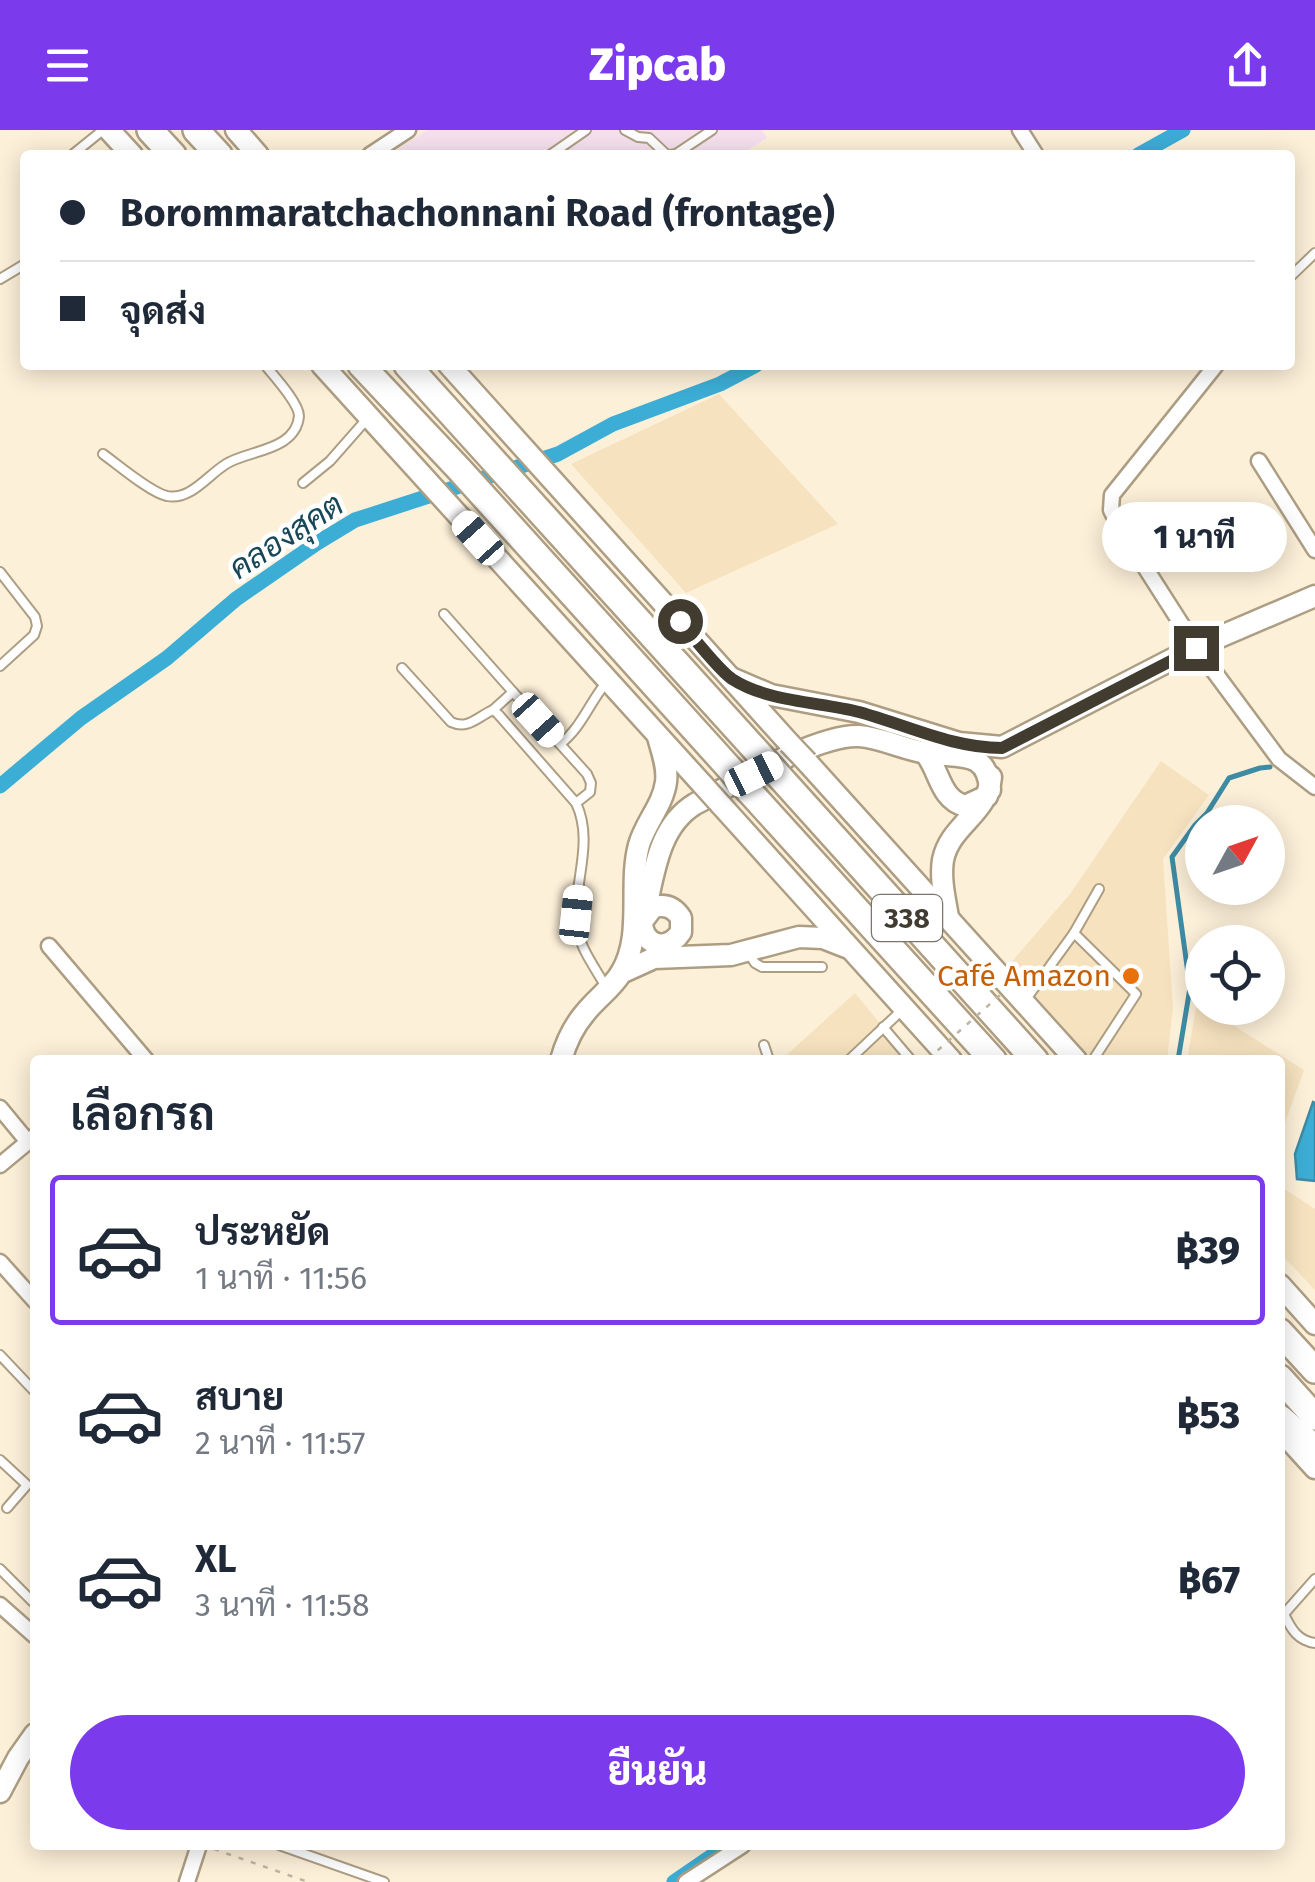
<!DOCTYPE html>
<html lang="th">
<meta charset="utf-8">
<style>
:root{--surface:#fff;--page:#f2f2f3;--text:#1f2937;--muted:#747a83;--line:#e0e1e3;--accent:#7c3aed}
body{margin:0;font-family:"Fira Sans",Sarabun,sans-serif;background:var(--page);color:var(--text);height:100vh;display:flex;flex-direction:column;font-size:38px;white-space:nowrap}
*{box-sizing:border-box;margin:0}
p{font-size:32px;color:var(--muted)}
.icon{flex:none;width:55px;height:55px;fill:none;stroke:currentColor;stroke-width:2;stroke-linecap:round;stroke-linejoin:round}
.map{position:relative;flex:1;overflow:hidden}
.details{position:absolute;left:30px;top:925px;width:1255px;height:795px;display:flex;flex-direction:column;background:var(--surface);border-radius:10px;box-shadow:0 5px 25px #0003}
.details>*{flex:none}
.hud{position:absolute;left:20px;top:20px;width:1275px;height:220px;border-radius:10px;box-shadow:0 5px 25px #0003;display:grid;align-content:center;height:220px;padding:0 40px;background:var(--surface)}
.needle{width:65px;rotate:50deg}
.controls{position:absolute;left:1185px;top:675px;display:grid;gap:20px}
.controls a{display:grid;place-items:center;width:100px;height:100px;border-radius:50%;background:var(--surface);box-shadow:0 5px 25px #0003;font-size:50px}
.end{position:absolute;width:45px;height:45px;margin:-22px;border:12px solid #413b30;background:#fff;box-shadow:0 0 0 5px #fff}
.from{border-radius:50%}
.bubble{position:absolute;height:70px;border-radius:35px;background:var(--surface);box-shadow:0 5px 25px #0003;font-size:32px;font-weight:800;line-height:70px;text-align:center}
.car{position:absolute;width:30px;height:60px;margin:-30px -15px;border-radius:12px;box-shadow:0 0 8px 2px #0007;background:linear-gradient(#fff 24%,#345 0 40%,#fff 0 76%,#345 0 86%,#fff 0)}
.hud b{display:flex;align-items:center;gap:35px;height:95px;font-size:38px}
.hud b+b{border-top:2px solid var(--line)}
.hud i{width:25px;height:25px;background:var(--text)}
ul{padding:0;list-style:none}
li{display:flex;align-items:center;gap:30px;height:150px;margin:0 20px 15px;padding:0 20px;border:5px solid transparent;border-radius:10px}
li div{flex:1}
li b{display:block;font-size:38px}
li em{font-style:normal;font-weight:800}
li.active{border-color:var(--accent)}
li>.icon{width:90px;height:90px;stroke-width:1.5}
h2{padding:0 40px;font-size:45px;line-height:120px}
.button{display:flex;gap:20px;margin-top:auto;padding:20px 40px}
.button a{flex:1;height:115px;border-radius:60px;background:var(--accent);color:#fff;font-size:40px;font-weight:800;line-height:115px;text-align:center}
header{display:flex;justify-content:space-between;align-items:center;height:130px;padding:0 40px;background:var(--accent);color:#fff;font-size:45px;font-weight:800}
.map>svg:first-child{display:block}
.built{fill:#f6e2bf}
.industrial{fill:#f6e0ee}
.water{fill:#3cadd5;stroke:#3e8ba4;stroke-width:2.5}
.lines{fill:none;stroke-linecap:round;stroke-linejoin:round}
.stream{stroke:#3e8ba4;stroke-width:5}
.canal{stroke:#3cadd5;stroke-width:15}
.lane-casing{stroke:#ad9e83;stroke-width:12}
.street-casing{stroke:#ad9e83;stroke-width:19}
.secondary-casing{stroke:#ad9e83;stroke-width:25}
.highway-casing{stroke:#ad9e83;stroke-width:30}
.path{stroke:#bfb4a1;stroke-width:2.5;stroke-dasharray:5 8;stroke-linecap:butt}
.lane{stroke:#fff;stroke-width:8}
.street{stroke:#fff;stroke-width:14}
.secondary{stroke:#fff;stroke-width:20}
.highway{stroke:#fff;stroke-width:25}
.secondary-bridge-casing{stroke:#ad9e83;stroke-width:25;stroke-linecap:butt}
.highway-bridge-casing{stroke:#ad9e83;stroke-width:30;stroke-linecap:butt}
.path-bridge{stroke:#bfb4a1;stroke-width:2.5;stroke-dasharray:5 8;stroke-linecap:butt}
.secondary-bridge{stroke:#fff;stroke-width:20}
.highway-bridge{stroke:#fff;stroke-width:25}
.route{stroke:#413b30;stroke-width:12}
.food-dot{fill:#e8710a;stroke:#fff;stroke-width:4}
.labels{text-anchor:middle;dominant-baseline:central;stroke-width:9;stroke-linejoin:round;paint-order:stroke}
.shield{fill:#fff;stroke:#7a766e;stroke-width:2.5}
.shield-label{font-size:28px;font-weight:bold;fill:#413b30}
.food-label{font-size:30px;fill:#c56008;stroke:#fff;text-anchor:end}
.water-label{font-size:32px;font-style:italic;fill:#184758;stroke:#fff}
</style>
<header><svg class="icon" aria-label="menu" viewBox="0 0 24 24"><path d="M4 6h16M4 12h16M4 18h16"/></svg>Zipcab<svg class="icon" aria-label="share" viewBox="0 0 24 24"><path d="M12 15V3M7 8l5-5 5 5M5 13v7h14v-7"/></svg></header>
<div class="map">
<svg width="1315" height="1752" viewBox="0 0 1315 1752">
<rect width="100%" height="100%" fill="#fdf0d9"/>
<!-- built -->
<g class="built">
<polygon points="719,264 838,394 686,463 571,334"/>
<polygon points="1161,631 1209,665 1163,729 1173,878 1167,930 1093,930 1008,836 1070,764"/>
<polygon points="855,863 910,930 781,930"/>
<polygon points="1197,872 1202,878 1206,878 1304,940 1280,1007 1280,930 1187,930"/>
<polygon points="1280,1056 1315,1079 1315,1160 1280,1123"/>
</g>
<!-- industrial -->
<polygon class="industrial" points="427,0 762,0 767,8 740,25 389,25"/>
<!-- water -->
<polygon class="water" points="1313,972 1315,973 1315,1051 1297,1049 1295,1024"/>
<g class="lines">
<!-- stream -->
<polyline class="stream" points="1178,930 1190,858 1172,727 1195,695 1207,683 1229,648 1260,638 1270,637"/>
<!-- canal -->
<g class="canal">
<polyline points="1138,25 1183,0"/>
<polyline points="0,656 81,588 167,528 236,469 317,413 355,390 558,324 613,294 720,254 756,235"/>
<polyline points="674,1752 728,1715"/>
</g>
<!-- lane casing -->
<g class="lane-casing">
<g id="lane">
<polyline points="625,0 638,7 649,8 667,25"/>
<polyline points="72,25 103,0"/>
<polyline points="550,25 586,0"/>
<polyline points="670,25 676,24 712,0"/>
<polyline points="1290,147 1315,123"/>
<polyline points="0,149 25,134"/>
<path d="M103,324C117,334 151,363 167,366C190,371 208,345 226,334C248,320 296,321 299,286C299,273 274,246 265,235"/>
<polyline points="303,353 330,331 366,290"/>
<polyline points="0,442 35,487 37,496 34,505 0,536"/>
<polyline points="444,484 513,562 493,580"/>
<path d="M402,538L451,592C468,600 477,587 493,580L498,584L576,673C595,713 572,755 577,796C579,818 597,840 607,859"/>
<polyline points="513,562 587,644 591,653 590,662 576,673"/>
<path d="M560,614C581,598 589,574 605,554"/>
<polyline points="1074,803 1099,759"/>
<polyline points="748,822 755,833 762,837 822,837"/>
<polyline points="1024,872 1074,803 1136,864 1093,930"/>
<polyline points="883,897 911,930"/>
<polyline points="764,915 769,930"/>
<polyline points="849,930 901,881"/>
<polyline points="0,1225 35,1262"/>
<polyline points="0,1330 27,1355 7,1378"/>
<polyline points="0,1439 35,1474"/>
<path d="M1315,1449L1284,1484C1291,1499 1298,1511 1315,1513"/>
<polyline points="279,1715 384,1752"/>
</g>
</g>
<!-- street casing -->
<g class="street-casing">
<g id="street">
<polyline points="1020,0 1036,25"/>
<polyline points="370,25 408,0"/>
<polyline points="1216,235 1112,365 1111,380 1120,398 1196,517 1279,629 1315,657"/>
<polyline points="1259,331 1315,420"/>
<polyline points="49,816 146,930"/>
<polyline points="0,978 28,1012"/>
<polyline points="0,1035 35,1006"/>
<polyline points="0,1132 35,1171"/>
<polyline points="0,1475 35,1506"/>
<polyline points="187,1752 199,1715"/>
<polyline points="686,1752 743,1715"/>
</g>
</g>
<!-- secondary casing -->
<g class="secondary-casing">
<g id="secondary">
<polyline points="109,0 132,25"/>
<polyline points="236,0 258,25"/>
<polyline points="322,235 703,655"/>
<polyline points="449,235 789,613"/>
<polyline points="731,548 771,565 859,582 959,613 1002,617 1196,517 1315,466"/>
<path d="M926,624C940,642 940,669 965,676L987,666"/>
<polyline points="807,632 1076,930"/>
<polyline points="721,675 951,930"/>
<path d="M640,782C642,790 641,799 646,806C657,821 673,814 681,802V788C674,777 665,774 653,777L644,789"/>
<path d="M644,786C654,746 657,697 695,674C734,654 818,604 859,606C885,608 908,622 934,624C963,627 988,622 990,660"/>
<path d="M948,787C945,769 940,749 943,730C950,695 988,684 991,647"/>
<polyline points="621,843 654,828 731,825 799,807 823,808 846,817"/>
<path d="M561,930C566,912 573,897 585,883C596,869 612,858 621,843C644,805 628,756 639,715C645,693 663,675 666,652C668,637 662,622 658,607"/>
<polyline points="1280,1155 1315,1194"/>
<polyline points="1286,1306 1315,1338"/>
<polyline points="0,1662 18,1628 35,1604"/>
</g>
</g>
<!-- highway casing -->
<g class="highway-casing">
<g id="highway">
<polyline points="150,0 173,25"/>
<polyline points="196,0 219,25"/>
<polyline points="361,235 459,339 731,640"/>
<polyline points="407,235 761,626"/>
<polyline points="779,646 1035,930"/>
<polyline points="749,661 993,930"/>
<polyline points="1280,1202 1315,1240"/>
<polyline points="1280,1248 1315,1287"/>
<polyline points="1280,1288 1315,1318"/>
</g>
</g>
<!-- path -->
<polyline class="path" points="214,1719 308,1752"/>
<!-- lane -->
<use href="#lane" class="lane"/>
<!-- street -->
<use href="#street" class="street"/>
<!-- secondary -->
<use href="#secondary" class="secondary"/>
<!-- highway -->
<use href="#highway" class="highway"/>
<!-- secondary-bridge casing -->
<g class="secondary-bridge-casing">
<g id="secondary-bridge">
<polyline points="789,613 807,632"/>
<polyline points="703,655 721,675"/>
</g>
</g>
<!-- highway-bridge casing -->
<g class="highway-bridge-casing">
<g id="highway-bridge">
<polyline points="761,626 779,646"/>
<polyline points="731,640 749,661"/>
</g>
</g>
<!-- path-bridge -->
<polyline class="path-bridge" points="928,929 1026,842"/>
<!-- secondary-bridge -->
<use href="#secondary-bridge" class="secondary-bridge"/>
<!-- highway-bridge -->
<use href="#highway-bridge" class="highway-bridge"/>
</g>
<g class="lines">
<!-- route -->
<path class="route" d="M680,491C692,506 718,539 732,549C767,572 820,572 859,582C907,595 952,618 1002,618L1196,518"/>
</g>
<!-- markers -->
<circle class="food-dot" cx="1131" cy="846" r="10"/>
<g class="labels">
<!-- shield labels -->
<rect class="shield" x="872" y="765" width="70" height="46" rx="8"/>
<g class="shield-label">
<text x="907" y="788">338</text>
</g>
<!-- food labels -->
<g class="food-label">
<text x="1111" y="846">Café Amazon</text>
</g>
<!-- water labels -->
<g class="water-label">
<text transform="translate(286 406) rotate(-33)">คลองสุคต</text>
</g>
</g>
</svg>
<div class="controls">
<a><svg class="needle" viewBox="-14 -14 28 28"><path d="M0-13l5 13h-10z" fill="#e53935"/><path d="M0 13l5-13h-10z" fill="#747a83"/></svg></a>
<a><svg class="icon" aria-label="locate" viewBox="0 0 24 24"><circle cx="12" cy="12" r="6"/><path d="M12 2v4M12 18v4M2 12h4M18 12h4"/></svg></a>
</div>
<i class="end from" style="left:680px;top:491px"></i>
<i class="end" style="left:1196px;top:518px"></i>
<div class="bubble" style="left:1102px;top:372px;width:185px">1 นาที</div>
<i class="car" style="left:478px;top:408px;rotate:318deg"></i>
<i class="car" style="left:538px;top:590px;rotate:138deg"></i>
<i class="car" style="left:754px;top:644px;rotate:64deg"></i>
<i class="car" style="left:576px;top:785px;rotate:6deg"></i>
<div class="hud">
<b><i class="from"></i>Borommaratchachonnani Road (frontage)</b>
<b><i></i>จุดส่ง</b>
</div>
<section class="details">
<h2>เลือกรถ</h2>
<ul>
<li class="active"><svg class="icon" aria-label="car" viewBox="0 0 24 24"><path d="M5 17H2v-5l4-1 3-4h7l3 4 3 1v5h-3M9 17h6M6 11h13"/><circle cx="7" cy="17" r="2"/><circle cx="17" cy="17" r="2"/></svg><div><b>ประหยัด</b><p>1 นาที · 11:56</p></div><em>฿39</em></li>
<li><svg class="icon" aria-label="car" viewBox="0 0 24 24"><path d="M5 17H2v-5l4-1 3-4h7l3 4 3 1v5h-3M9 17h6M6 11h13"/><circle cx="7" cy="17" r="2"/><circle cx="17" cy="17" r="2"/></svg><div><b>สบาย</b><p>2 นาที · 11:57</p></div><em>฿53</em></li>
<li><svg class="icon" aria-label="car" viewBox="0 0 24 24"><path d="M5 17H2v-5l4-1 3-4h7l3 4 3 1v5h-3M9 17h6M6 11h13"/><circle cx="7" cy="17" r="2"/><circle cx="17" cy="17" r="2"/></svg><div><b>XL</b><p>3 นาที · 11:58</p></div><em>฿67</em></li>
</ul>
<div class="button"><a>ยืนยัน</a></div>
</section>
</div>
